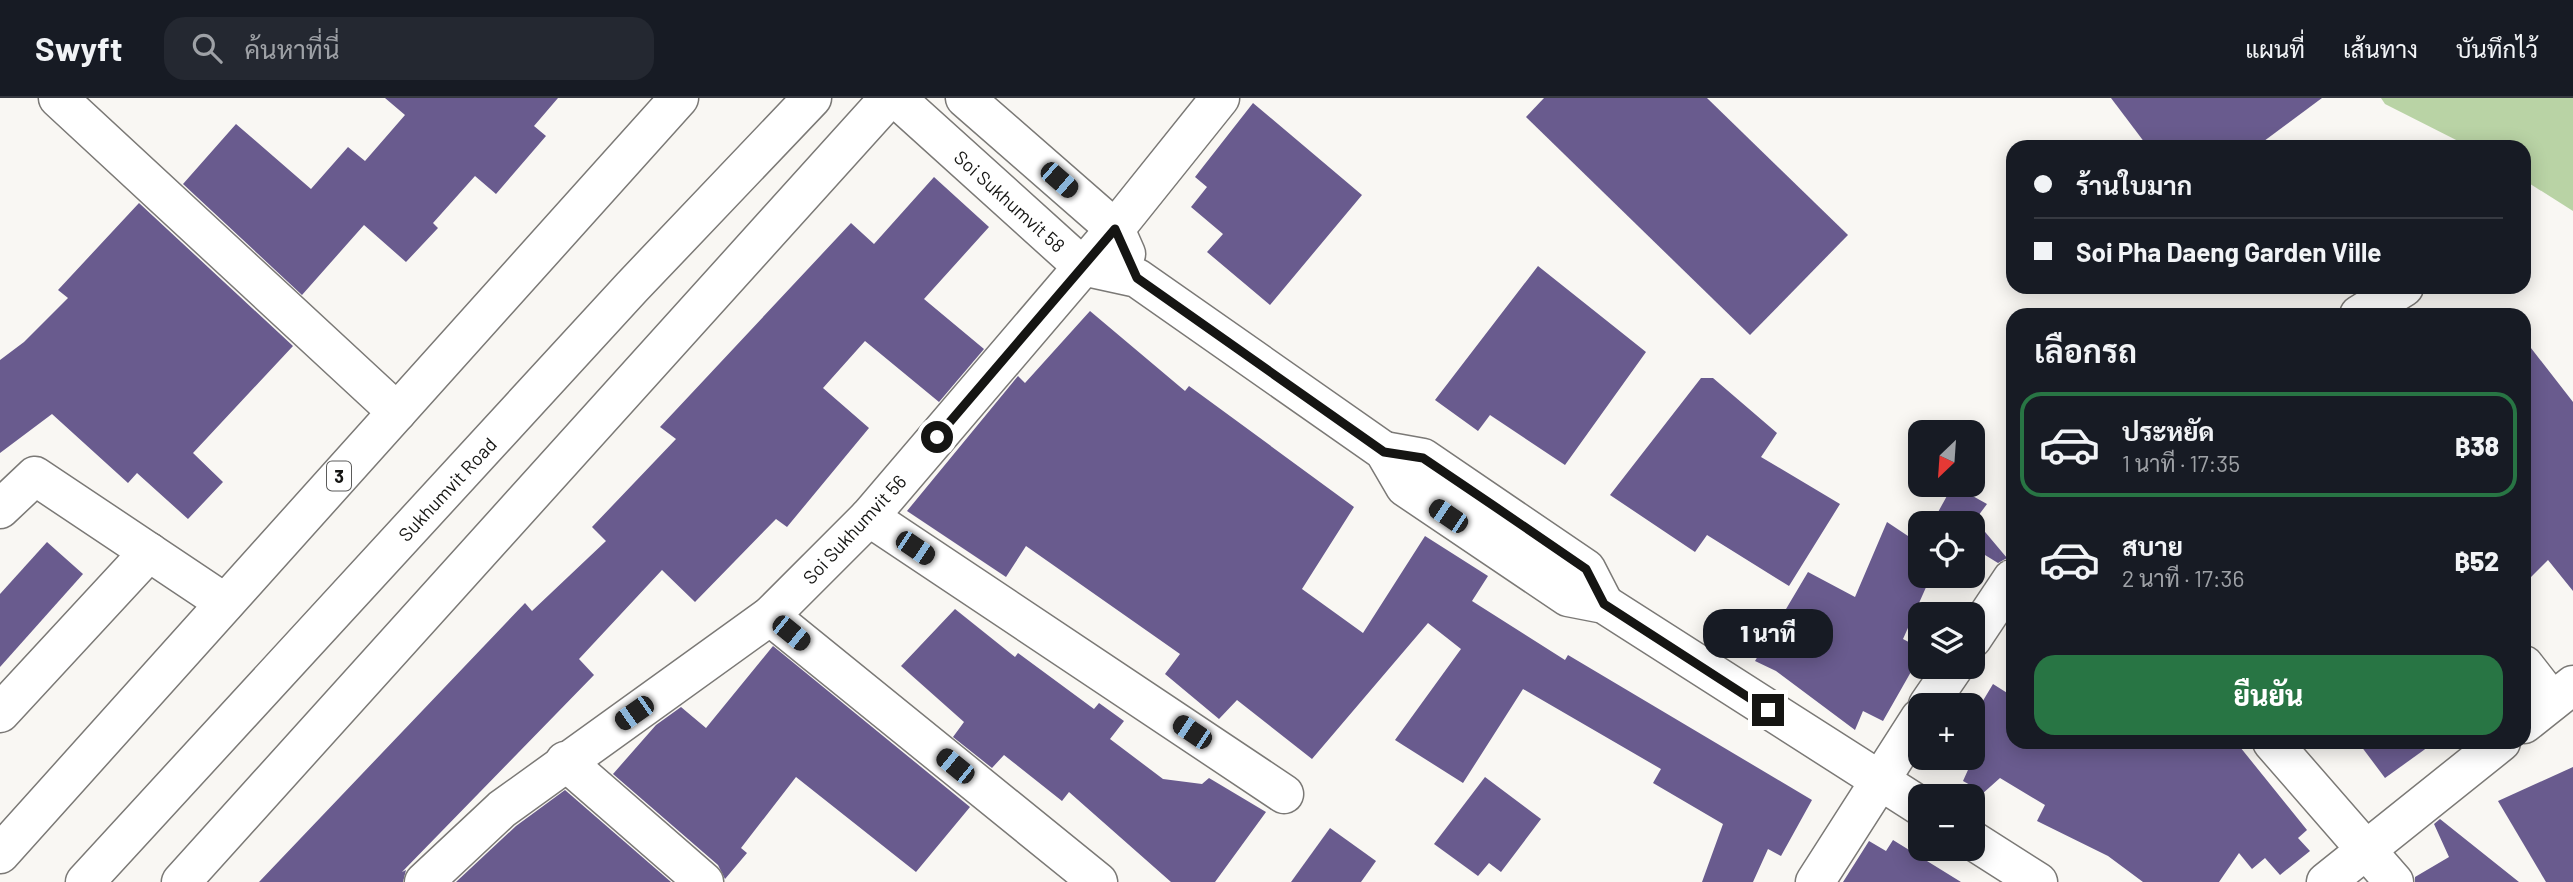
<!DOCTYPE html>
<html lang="th">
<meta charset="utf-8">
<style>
:root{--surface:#171b24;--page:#242831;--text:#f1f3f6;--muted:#9ea1a6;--line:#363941;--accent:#287544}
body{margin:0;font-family:Barlow,Sarabun,sans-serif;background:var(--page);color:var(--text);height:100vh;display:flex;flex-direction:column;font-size:26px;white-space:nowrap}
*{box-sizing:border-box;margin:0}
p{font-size:23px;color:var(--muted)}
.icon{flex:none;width:38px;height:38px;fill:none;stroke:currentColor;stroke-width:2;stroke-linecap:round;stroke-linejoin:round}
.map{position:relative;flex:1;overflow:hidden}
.panel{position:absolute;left:2006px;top:210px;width:525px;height:441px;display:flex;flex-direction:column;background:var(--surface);border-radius:21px;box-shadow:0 4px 18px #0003}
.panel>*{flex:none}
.guide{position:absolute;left:2006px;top:42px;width:525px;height:154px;border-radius:21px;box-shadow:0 4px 18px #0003;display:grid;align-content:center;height:154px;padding:0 28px;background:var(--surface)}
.needle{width:46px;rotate:205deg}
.buttons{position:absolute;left:1908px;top:322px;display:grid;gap:14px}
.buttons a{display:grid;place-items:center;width:77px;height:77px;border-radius:14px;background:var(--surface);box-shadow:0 4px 18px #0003;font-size:35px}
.end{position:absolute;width:32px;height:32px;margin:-16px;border:9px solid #151513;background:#fff;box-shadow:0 0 0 4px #fff}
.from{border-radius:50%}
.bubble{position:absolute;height:49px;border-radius:21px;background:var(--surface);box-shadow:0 4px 18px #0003;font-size:23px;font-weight:800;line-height:49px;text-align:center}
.car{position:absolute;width:21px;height:42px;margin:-21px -10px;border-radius:9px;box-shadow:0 0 5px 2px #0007;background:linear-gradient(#222 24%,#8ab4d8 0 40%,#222 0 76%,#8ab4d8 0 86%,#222 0)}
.guide b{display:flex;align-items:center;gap:24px;height:66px;font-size:26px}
.guide b+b{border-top:2px solid var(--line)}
.guide i{width:18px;height:18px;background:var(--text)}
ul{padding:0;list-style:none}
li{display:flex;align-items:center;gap:21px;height:105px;margin:0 14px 10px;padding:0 14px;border:4px solid transparent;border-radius:21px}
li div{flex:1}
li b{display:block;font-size:26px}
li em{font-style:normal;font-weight:800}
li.active{border-color:var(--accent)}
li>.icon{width:63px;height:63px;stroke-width:1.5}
h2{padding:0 28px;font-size:32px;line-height:84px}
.action{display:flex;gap:14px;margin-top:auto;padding:14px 28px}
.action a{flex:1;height:80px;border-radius:21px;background:var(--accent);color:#fff;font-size:28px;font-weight:800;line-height:80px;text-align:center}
header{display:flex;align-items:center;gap:42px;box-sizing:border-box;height:98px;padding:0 35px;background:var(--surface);border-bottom:2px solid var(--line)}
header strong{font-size:33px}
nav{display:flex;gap:38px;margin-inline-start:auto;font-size:24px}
.search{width:490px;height:63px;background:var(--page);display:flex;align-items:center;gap:18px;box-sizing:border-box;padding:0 24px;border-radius:21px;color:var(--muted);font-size:26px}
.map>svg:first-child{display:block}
.green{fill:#b9d3a5}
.building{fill:#695b8e}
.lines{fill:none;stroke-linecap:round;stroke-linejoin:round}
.minor-casing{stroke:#7b7976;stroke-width:41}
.highway-casing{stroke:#7b7976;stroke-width:41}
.minor{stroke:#fff;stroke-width:38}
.highway{stroke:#fff;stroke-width:38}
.route{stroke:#151513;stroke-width:9}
.labels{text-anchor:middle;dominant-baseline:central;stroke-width:6;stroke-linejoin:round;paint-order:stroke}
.shield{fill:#fff;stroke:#5b5b5a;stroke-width:2}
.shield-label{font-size:18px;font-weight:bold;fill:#151513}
.street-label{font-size:19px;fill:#151513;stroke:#fff}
</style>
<header>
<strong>Swyft</strong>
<div class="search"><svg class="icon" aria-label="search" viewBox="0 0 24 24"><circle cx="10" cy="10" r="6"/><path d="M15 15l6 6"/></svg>ค้นหาที่นี่</div>
<nav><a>แผนที่</a><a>เส้นทาง</a><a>บันทึกไว้</a></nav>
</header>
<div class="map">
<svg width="2573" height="784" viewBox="0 0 2573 784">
<rect width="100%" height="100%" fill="#f9f7f3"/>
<!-- green -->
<polygon class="green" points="2381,0 2573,0 2573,113 2524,82 2524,49 2470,49 2385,6"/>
<!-- building -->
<g class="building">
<polygon points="385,0 558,0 534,28 546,38 496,96 475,78 433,125 438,130 406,164 364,127 302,197 183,86 236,26 311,91 348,49 365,63 405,17"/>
<polygon points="1544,0 1707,0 1848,137 1750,237 1526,19"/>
<polygon points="2111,0 2322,0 2256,49 2148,49"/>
<polygon points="1253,5 1362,97 1270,207 1207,154 1223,136 1191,109 1207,89 1195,79"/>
<polygon points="934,79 989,129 924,201 984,251 939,304 865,243 823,290 869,330 787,429 776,421 695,504 662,472 579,561 594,577 402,774 406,772 403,784 259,784 525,505 532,513 606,443 592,429 676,341 660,329 851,125 874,146"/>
<polygon points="139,105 293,248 193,355 223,384 188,421 137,375 128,385 52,316 0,355 0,262 24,244 68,200 58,192"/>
<polygon points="1538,168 1646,254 1565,367 1490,317 1478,333 1435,302"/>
<polygon points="1090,213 1185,293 1189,288 1354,409 1302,491 1363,535 1425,438 1488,478 1472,503 1565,562 1568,557 1812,702 1781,758 1768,751 1753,784 1702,784 1723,726 1653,685 1661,671 1523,591 1463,685 1395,642 1461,551 1428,525 1312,661 1237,602 1219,621 1165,576 1180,556 1026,448 1006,479 907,413 1018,278 1025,285"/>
<polygon points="2524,241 2573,304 2573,493 2548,462 2524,486"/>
<polygon points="1701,280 1713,280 1777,335 1761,359 1840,406 1789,488 1707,437 1695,454 1610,397"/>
<polygon points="1953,387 1987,406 1975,422 2007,460 1998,465 1972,449 1972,425 1932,425"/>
<polygon points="1887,424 1920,446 1920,478 1931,478 1903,541 1920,550 1920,558 1883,623 1863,613 1855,632 1776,573 1755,563 1808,474 1855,499"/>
<polygon points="47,444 83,476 0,569 0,496"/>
<polygon points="955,511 1015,559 1018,555 1094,611 1099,605 1124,623 1110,641 1163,681 1202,686 1209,680 1266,714 1215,784 1171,784 1069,694 1062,703 1004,657 992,670 953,639 964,624 901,568"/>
<polygon points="773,548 970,709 916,774 796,679 741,750 747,755 725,781 718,767 613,676 656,627 681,609 706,630"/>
<polygon points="1993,586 2012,598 2012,644 2236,644 2307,732 2298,740 2310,753 2280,777 2265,760 2252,771 2239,755 2219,784 2143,784 2108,758 2037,723 2045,707 2000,680 1972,705 1972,688 1963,683 1972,663 1972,621"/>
<polygon points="2358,644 2435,644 2385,680"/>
<polygon points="2573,669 2573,784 2546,784 2498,703"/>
<polygon points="1485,679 1541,721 1501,774 1489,765 1478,778 1434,746"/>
<polygon points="565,692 671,784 456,784 516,728"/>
<polygon points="2440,721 2519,784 2415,784 2415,779 2449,759 2434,726"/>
<polygon points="1330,730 1376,763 1361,784 1291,784"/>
<polygon points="1893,742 1961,784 1843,784 1869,743 1886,753"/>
</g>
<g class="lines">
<!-- minor casing -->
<g class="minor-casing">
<g id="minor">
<polyline points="58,0 397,314"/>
<polyline points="896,0 1082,168 1137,180 1384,353 1405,389 1568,499 1604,506 1920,708"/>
<polyline points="965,0 1115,131 1126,156"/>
<polyline points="2359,217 2404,189"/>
<polyline points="1384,353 1423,360 1586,471 1604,506"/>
<polyline points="0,411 35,378 225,505"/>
<polyline points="869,419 1284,696"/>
<polyline points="770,518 1098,784"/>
<polyline points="1972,541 2012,481"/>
<polyline points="2524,567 2552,603"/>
<polyline points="1928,607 1954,569"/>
<polyline points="0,615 149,454"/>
<polyline points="2524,626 2573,587"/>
<polyline points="2272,644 2394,784"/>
<polyline points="565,663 704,784"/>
<polyline points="1972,742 2038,784"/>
<polyline points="424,784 502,711 770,518 869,419 1115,131 1220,0"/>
<polyline points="1815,784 1920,620"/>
<polyline points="2326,784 2501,644"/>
</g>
</g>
<!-- highway casing -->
<g class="highway-casing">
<g id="highway">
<polyline points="0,756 679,0"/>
<polyline points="85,784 632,189 812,0"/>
<polyline points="181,784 889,0"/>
</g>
</g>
<!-- minor -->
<use href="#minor" class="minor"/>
<!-- highway -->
<use href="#highway" class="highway"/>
</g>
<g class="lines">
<!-- route -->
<polyline class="route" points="937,339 1115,131 1137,180 1384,354 1423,360 1494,408 1586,471 1604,506 1768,612"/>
</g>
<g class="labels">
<!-- shield labels -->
<rect class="shield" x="327" y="363.5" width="24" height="29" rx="5"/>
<g class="shield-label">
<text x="339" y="378">3</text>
</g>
<!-- street labels -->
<g class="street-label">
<text transform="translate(1010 103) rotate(42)">Soi Sukhumvit 58</text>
<text transform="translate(447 391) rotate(-47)">Sukhumvit Road</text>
<text transform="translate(854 431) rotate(-47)">Soi Sukhumvit 56</text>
</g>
</g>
</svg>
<div class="buttons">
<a><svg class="needle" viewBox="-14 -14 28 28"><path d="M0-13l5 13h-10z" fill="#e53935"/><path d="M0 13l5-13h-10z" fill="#9ea1a6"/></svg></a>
<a><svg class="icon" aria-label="locate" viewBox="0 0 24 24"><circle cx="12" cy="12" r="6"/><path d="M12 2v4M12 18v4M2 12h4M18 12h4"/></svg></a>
<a><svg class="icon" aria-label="layers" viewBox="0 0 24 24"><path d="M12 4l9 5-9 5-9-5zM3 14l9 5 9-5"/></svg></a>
<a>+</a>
<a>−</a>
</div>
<i class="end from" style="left:937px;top:339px"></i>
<i class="end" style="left:1768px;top:612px"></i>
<div class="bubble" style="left:1703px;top:511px;width:130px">1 นาที</div>
<i class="car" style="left:1059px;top:82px;rotate:131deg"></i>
<i class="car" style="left:1448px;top:418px;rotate:304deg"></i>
<i class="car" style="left:915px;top:450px;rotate:124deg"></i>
<i class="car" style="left:791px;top:535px;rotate:129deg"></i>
<i class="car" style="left:634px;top:615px;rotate:235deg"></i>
<i class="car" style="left:1192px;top:634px;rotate:304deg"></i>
<i class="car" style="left:955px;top:668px;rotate:309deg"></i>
<div class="guide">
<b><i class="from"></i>ร้านใบมาก</b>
<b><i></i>Soi Pha Daeng Garden Ville</b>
</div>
<section class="panel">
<h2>เลือกรถ</h2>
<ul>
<li class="active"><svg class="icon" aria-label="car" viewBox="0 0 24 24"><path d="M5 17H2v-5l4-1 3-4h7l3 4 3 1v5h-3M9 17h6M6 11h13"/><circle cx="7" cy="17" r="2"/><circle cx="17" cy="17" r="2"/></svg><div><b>ประหยัด</b><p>1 นาที · 17:35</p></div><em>฿38</em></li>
<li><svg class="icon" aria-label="car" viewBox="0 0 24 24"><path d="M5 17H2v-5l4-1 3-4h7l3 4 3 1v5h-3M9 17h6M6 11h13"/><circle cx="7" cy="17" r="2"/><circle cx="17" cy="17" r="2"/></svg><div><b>สบาย</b><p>2 นาที · 17:36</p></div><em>฿52</em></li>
</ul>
<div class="action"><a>ยืนยัน</a></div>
</section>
</div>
